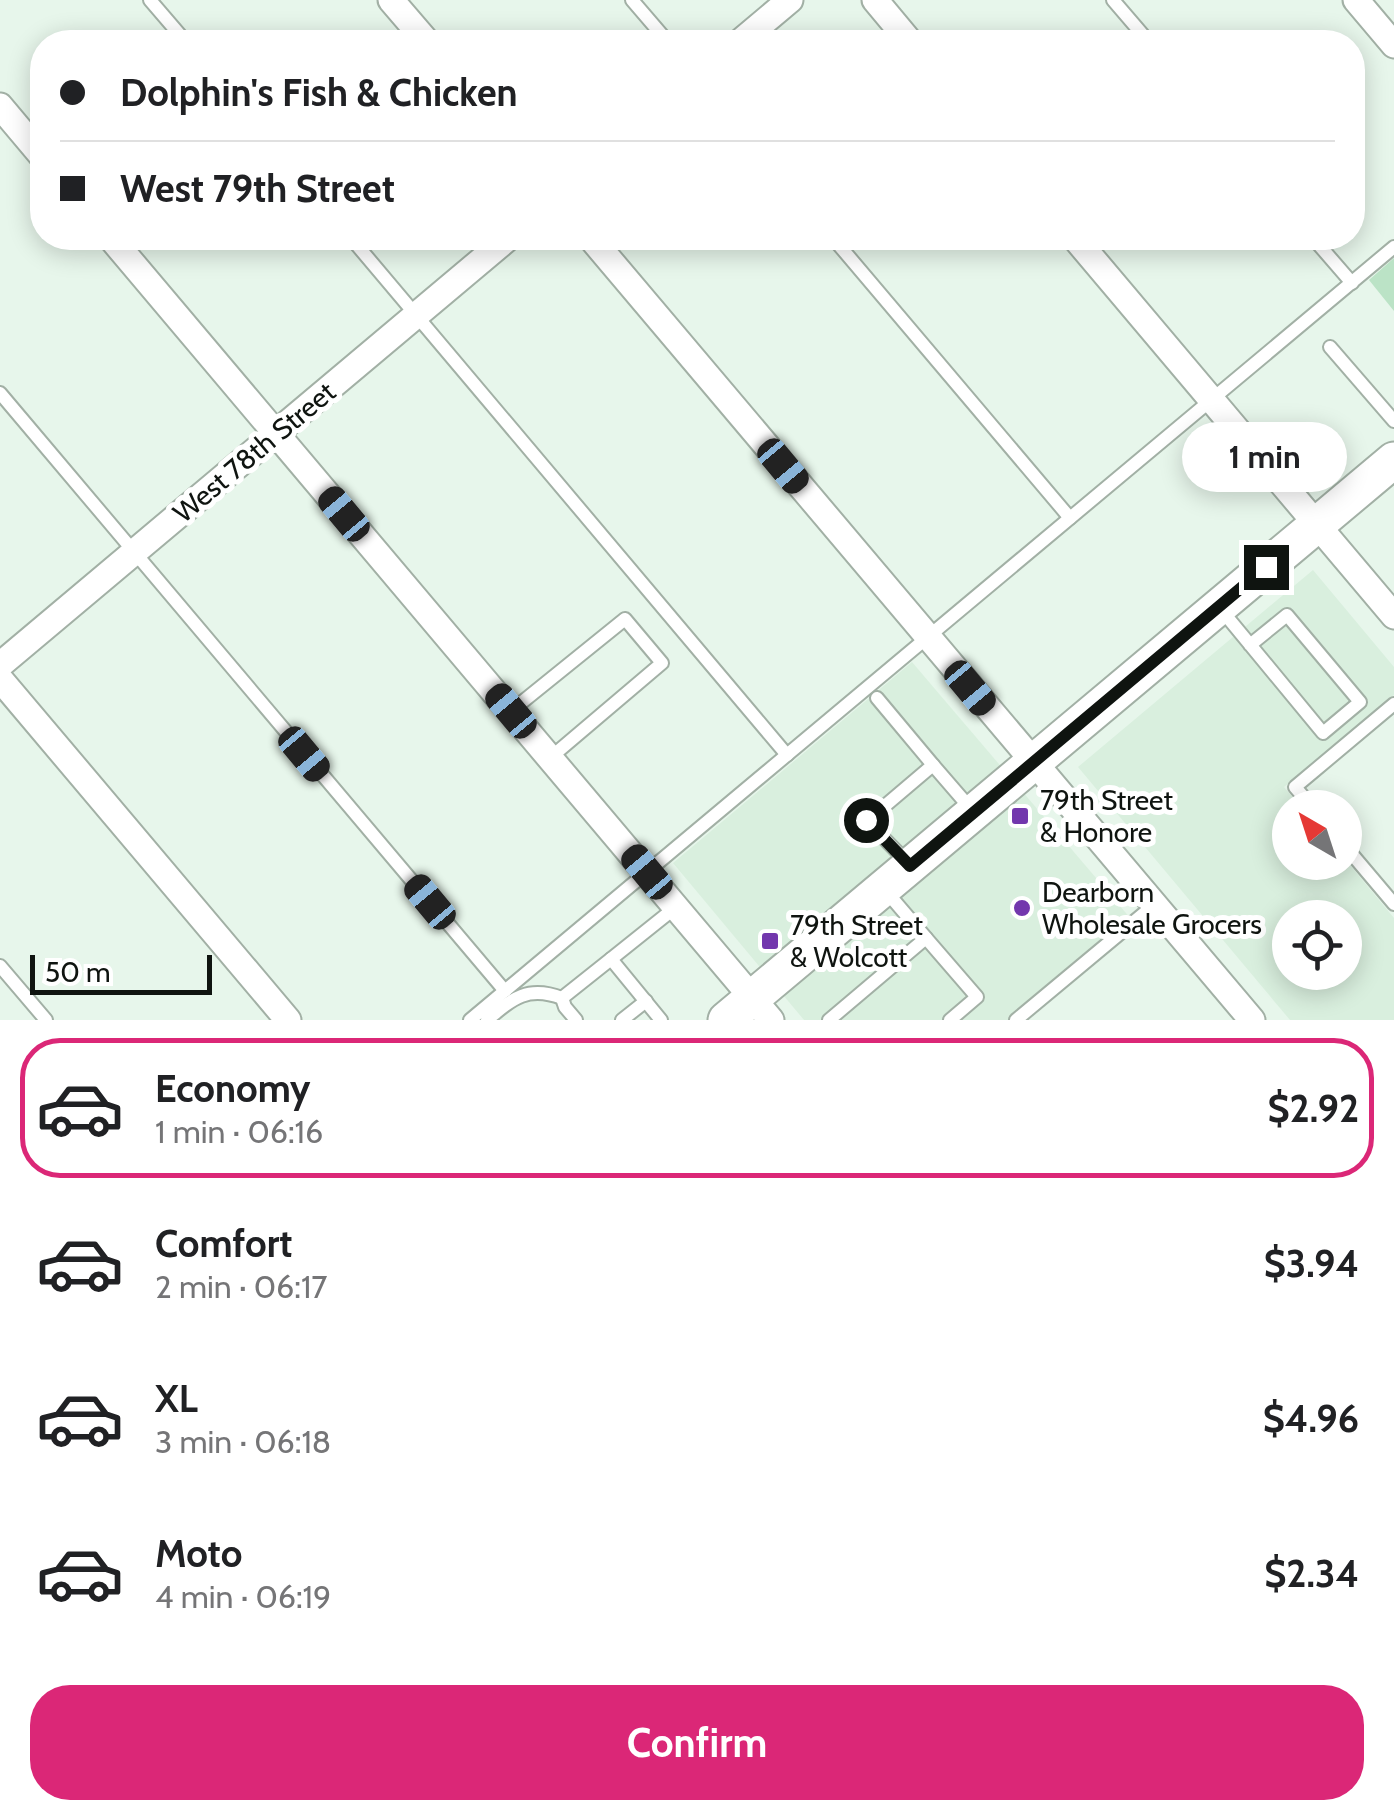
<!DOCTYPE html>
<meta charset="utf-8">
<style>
:root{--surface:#fff;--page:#f6f6f6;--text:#202124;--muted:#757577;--line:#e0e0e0;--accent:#db2777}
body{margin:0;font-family:Cabin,sans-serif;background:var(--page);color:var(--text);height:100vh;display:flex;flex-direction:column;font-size:38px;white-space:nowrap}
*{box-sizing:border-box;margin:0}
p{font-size:32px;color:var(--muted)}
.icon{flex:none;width:55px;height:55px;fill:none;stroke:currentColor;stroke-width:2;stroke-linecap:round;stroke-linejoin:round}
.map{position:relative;height:1020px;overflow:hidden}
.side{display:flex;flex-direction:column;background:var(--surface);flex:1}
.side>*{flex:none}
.hud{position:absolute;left:30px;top:30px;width:1335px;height:220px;border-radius:40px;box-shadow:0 5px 25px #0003;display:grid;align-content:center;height:220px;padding:0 30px;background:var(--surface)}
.needle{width:65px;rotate:321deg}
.controls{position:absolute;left:1272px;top:790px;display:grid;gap:20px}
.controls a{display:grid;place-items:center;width:90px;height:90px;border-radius:50%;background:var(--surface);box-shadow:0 5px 25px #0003;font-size:50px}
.scale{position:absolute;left:30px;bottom:25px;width:182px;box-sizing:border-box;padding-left:10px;border:5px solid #0f1410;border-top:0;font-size:28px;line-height:35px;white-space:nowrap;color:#0f1410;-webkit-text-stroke:8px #fff;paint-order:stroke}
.end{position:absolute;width:45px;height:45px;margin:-22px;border:12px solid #0f1410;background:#fff;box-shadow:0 0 0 5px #fff}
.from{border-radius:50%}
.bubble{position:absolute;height:70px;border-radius:35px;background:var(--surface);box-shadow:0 5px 25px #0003;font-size:32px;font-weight:800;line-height:70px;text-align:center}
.car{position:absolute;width:30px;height:60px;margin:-30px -15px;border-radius:12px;box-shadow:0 0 8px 2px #0007;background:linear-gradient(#222 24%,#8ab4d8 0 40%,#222 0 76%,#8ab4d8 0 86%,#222 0)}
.hud b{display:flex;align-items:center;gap:35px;height:95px;font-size:38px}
.hud b+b{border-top:2px solid var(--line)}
.hud i{width:25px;height:25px;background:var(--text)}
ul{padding:18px 0 0;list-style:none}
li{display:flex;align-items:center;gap:30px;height:140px;margin:0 20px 15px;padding:0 10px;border:5px solid transparent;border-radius:40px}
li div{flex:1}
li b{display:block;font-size:38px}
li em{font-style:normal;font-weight:800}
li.on{border-color:var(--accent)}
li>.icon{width:90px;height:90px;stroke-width:1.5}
.action{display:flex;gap:20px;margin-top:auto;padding:20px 30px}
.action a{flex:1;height:115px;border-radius:40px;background:var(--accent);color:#fff;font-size:40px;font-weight:800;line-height:115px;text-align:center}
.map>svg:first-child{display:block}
.built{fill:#d9efde;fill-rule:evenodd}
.green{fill:#bbe3c6}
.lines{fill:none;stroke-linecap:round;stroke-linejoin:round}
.lane-casing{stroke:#a2b0a5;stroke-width:16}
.street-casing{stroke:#a2b0a5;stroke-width:29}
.secondary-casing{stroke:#a2b0a5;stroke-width:39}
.lane{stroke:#fff;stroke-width:12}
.street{stroke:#fff;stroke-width:25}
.secondary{stroke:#fff;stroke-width:35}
.route{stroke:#0f1410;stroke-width:12}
.poi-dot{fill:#7237ad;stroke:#fff;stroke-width:4}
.labels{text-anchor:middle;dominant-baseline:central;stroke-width:10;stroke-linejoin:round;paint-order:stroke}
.street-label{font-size:28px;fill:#0f1410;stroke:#fff}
.poi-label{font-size:28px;fill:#0f1410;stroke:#fff;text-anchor:start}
</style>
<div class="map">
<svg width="1394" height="1020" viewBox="0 0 1394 1020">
<rect width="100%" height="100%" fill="#e7f6eb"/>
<!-- built -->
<g class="built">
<path d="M1313,570L1394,667V695L1284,787L1301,807L1290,808V862H1345V859L1394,918V1020H1290L1078,767ZM1290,918H1345V972H1290Z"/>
<polygon points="912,662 1131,919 1010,1020 804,1020 673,863"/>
</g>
<!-- green -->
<polygon class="green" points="1394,258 1394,311 1369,280"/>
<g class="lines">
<!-- lane casing -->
<g class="lane-casing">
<g id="lane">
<polyline points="150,0 186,42"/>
<polyline points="632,0 668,42"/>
<polyline points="1113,0 1149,42"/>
<polyline points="351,238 787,755"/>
<polyline points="833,238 1070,518"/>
<polyline points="1313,238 1352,283"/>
<polyline points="1330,347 1394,421"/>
<polyline points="0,393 505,991"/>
<polyline points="1219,607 1323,733 1360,702 1287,615 1250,645"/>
<polyline points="877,698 933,765"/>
<polyline points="511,711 625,619 662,663 550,758"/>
<polyline points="1313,808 1295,787 1394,704"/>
<polyline points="1345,846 1394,904"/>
<polyline points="909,864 867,821 933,765 971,809"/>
<polyline points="885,890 926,938"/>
<polyline points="611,959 676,907"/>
<polyline points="0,966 46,1020"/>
<polyline points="470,1020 1394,247"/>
<path d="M487,1020C513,998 528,985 562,998"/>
<polyline points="576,1020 565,1007 562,998 611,959 661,1020"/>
<polyline points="622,1020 646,1001"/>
<polyline points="829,1020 926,938 977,997 950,1020"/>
<polyline points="1016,1020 1154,905"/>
</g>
</g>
<!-- street casing -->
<g class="street-casing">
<g id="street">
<polyline points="391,0 427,42"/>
<polyline points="875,0 910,42"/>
<polyline points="1356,0 1394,45"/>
<polyline points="740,42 790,0"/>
<polyline points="0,106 42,156"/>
<polyline points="111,238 771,1020"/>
<polyline points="591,238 1252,1020"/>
<polyline points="1075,238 1394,616"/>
<polyline points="0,665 508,238"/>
<polyline points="0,679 288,1020"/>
</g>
</g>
<!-- secondary casing -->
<g class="secondary-casing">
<polyline id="secondary" points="726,1020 1394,460"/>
</g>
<!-- lane -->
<use href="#lane" class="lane"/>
<!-- street -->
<use href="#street" class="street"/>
<!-- secondary -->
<use href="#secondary" class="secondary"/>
</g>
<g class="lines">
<!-- route -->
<polyline class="route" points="866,820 910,866 1266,567"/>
</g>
<!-- markers -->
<g class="poi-dot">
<rect x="1010" y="806" width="20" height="20" rx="5"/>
<circle cx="1022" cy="908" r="10"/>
<rect x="760" y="931" width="20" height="20" rx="5"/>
</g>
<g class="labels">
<!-- street labels -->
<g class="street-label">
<text transform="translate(254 452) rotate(-40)">West 78th Street</text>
</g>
<!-- poi labels -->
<g class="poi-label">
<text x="1040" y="800">79th Street<tspan x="1040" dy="32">&amp; Honore</tspan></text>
<text x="1042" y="892">Dearborn<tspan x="1042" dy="32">Wholesale Grocers</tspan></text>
<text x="790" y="925">79th Street<tspan x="790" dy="32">&amp; Wolcott</tspan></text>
</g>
</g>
</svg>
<div class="controls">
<a><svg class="needle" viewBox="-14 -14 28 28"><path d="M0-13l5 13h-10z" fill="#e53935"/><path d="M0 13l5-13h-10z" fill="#757577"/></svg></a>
<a><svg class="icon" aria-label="locate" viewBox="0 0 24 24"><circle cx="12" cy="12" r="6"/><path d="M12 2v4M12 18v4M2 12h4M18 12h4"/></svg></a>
</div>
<div class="scale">50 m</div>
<i class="end from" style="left:866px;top:820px"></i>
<i class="end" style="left:1266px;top:567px"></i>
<div class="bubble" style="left:1182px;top:422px;width:165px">1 min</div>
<i class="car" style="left:783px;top:466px;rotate:140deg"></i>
<i class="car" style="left:344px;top:514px;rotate:320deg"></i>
<i class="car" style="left:970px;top:688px;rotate:140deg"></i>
<i class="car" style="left:511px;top:711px;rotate:320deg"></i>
<i class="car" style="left:304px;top:754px;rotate:140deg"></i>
<i class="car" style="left:647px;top:872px;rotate:320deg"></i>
<i class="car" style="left:430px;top:902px;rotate:320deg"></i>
<div class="hud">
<b><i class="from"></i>Dolphin's Fish &amp; Chicken</b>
<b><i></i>West 79th Street</b>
</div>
</div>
<section class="side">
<ul>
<li class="on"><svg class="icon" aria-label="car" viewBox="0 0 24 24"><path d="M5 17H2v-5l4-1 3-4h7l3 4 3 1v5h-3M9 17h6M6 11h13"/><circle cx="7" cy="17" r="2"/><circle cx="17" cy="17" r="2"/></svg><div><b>Economy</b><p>1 min · 06:16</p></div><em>$2.92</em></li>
<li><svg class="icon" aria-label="car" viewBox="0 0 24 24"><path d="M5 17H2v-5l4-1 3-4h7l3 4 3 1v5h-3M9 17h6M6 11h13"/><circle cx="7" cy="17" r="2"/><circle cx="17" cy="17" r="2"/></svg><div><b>Comfort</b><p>2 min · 06:17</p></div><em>$3.94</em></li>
<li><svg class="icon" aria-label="car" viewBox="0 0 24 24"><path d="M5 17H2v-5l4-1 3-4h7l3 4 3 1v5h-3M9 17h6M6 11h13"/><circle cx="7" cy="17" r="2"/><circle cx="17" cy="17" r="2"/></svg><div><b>XL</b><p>3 min · 06:18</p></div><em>$4.96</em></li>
<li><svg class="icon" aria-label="car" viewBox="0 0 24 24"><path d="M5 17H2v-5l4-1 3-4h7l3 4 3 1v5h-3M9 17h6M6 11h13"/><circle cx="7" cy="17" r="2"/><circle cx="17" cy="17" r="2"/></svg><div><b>Moto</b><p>4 min · 06:19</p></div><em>$2.34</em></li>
</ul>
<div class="action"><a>Confirm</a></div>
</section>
